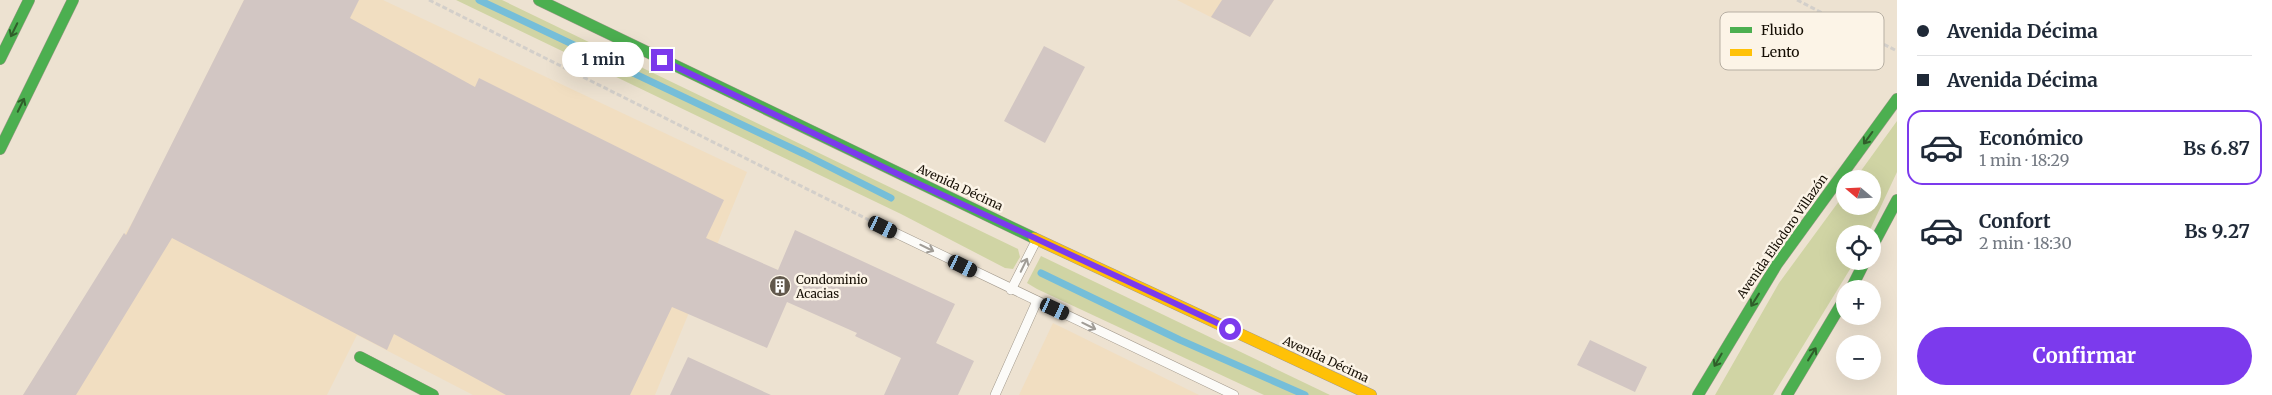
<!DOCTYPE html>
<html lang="es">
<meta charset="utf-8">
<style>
:root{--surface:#fff;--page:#f2f2f3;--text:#1f2937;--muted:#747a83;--line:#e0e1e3;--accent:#7c3aed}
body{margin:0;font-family:Merriweather,serif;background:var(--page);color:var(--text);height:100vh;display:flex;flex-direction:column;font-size:19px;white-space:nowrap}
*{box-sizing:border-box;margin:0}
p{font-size:16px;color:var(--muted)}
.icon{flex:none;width:28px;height:28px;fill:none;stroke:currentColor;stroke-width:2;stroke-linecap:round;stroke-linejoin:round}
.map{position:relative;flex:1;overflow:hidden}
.details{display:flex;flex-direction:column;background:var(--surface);width:375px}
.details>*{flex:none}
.top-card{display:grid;align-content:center;height:110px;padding:0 20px;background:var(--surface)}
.needle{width:32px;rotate:289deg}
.fabs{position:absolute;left:1836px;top:170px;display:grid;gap:10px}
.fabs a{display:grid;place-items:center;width:45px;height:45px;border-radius:50%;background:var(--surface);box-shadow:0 5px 20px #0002;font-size:25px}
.end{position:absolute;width:22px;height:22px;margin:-11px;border:6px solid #7c3aed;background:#fff;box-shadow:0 0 0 2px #fff}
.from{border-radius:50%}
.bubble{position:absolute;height:35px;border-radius:18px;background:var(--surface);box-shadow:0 5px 20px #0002;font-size:16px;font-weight:700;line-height:35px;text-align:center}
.car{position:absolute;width:15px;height:30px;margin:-15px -8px;border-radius:6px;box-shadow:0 0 4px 1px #0007;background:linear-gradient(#222 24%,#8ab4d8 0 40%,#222 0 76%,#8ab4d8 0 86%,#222 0)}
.top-card b{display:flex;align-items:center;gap:18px;height:48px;font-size:19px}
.top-card b+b{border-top:1px solid var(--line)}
.top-card i{width:12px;height:12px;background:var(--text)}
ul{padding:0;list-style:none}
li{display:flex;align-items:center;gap:15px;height:75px;margin:0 10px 8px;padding:0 10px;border:2px solid transparent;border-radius:15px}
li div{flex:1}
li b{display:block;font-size:19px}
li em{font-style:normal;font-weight:700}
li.on{border-color:var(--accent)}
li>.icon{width:45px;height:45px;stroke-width:1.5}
.button{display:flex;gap:10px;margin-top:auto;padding:10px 20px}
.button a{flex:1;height:58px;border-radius:30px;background:var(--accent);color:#fff;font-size:20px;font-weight:700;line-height:58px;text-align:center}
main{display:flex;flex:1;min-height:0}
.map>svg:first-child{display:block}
.built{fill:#f1dec1}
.green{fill:#d0d4a4}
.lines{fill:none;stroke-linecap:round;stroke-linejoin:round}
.stream{stroke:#75bed9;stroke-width:7}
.building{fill:#d2c6c3}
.lane-casing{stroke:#a39a8d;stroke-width:10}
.fast-casing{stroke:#a39a8d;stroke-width:12}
.slow-casing{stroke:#a39a8d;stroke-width:12}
.path{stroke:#d3cfca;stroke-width:3;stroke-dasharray:5 2.5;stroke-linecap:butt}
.lane{stroke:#fcfbf8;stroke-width:9}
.fast{stroke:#4caf50;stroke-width:11}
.slow{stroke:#ffc107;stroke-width:11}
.oneway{stroke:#305e2a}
.oneway2{stroke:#a09c96}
.route{stroke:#7c3aed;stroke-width:6}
.labels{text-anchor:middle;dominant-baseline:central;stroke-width:5;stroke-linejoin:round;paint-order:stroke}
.street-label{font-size:12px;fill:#150e04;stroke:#fcf4e7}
.poi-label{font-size:12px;fill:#150e04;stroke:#fcf4e7;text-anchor:start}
.key{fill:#fcf4e7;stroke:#b7afa3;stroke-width:1}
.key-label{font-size:14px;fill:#150e04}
</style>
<main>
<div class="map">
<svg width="1897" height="395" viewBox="0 0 1897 395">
<rect width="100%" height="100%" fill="#ede2d1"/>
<!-- built -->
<g class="built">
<polygon points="244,0 383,0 747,172 655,395 473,395 357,335 327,395 23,395 135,218"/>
<polygon points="1177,0 1274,0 1250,37"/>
<polygon points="1053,323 1199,395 1019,395"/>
</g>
<!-- green -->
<g class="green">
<polygon points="456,0 502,0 1018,249 1020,257 1013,269 1005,268 901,214"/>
<polygon points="1897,121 1897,172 1868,234 1845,234 1845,261 1855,261 1773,395 1715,395 1779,283 1845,193 1845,206 1872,206 1872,179 1855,179"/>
<polygon points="1041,256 1330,395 1264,395 1037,289 1027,283"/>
</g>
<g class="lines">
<!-- stream -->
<g class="stream">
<polyline points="479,0 804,154 891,198"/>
<polyline points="1041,273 1180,340 1305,395"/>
</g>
</g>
<!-- building -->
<g class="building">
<polygon points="244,0 359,0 350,18 475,87 479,78 724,200 706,238 778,270 795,230 955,304 936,343 974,361 958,395 884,395 901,358 855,336 857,333 787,302 767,348 672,307 630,395 506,395 394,334 387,350 172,238 76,395 23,395 124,233 126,235"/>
<polygon points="1222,0 1274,0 1250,37 1211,17"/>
<polygon points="1044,46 1085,67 1045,143 1004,121"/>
<polygon points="1590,340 1647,367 1635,392 1577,365"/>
<polygon points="688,357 771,395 670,395"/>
</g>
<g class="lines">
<!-- lane casing -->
<g class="lane-casing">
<g id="lane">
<polyline points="883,227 1234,395"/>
<polyline points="1011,290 1036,241"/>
<polyline points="995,395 1037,301"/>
</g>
</g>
<!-- fast casing -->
<g class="fast-casing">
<g id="fast">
<polyline points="539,0 1034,238"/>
<polyline points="0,59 29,0"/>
<polyline points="0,149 73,0"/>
<polyline points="1872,247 1897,200"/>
<polyline points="1851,289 1865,261"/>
<polyline points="360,357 433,395"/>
<polyline points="1698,395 1777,264 1897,99"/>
<polyline points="1787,395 1845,298"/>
</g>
</g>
<!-- slow casing -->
<g class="slow-casing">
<polyline id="slow" points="1034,238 1371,395"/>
</g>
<!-- path -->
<g class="path">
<polyline points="429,0 871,221"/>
<polyline points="1797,0 1897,51"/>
</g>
<!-- lane -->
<use href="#lane" class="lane"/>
<!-- fast -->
<use href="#fast" class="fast"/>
<!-- slow -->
<use href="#slow" class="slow"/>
</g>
<!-- one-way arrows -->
<defs><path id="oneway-shaft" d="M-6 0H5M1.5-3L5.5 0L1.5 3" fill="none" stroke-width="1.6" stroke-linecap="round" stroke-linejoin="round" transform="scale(1.25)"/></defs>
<g class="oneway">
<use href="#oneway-shaft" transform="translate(14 30) rotate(116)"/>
<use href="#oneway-shaft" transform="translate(21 105) rotate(-64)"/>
<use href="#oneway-shaft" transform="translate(1868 138) rotate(126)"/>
<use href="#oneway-shaft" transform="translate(1755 300) rotate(122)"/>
<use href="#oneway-shaft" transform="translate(1812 354) rotate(-58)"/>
<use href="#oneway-shaft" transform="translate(1718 360) rotate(120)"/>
</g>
<g class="oneway2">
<use href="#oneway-shaft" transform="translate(927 248) rotate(26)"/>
<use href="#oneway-shaft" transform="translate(1024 265) rotate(-64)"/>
<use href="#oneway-shaft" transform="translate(1089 326) rotate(26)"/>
</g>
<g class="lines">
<!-- route -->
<polyline class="route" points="662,60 906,178 1230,329"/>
</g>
<!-- icons -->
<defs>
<g id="building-disc" transform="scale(1.125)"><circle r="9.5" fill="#61584c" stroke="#fcf4e7"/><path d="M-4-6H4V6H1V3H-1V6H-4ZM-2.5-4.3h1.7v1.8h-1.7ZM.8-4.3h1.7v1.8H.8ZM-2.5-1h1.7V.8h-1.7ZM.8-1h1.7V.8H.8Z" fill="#fff"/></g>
</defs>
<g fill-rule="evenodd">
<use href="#building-disc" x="780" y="286"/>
</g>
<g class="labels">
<!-- street labels -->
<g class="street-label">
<text transform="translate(960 187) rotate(25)">Avenida Décima</text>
<text transform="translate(1782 236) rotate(-55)">Avenida Eliodoro Villazón</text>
<text transform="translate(1326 359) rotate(25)">Avenida Décima</text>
</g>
<!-- poi labels -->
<g class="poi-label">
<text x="796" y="279">Condominio<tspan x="796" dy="14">Acacias</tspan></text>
</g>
</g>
<!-- legend -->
<rect x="1720" y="12" width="164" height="58" rx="8" class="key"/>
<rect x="1730" y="27" width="22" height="6" fill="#4caf50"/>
<rect x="1730" y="49" width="22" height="7" fill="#ffc107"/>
<g class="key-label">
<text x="1761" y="35">Fluido</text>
<text x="1761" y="57">Lento</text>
</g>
</svg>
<div class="fabs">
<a><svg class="needle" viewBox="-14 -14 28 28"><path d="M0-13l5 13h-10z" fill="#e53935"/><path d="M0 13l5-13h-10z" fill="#747a83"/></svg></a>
<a><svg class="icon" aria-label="locate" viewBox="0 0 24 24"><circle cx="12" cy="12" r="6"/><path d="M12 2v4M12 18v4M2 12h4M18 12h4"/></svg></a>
<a>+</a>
<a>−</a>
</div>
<i class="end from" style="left:1230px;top:329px"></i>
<i class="end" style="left:662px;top:60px"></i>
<div class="bubble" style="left:562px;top:42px;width:82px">1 min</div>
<i class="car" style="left:883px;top:227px;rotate:116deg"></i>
<i class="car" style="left:963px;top:266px;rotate:116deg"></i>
<i class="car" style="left:1055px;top:309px;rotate:115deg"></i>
</div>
<section class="details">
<div class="top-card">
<b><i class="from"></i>Avenida Décima</b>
<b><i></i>Avenida Décima</b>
</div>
<ul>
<li class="on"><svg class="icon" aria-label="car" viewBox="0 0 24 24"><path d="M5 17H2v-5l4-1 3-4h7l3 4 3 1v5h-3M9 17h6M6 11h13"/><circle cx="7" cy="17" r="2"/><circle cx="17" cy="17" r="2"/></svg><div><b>Económico</b><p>1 min · 18:29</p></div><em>Bs 6.87</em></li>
<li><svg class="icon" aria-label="car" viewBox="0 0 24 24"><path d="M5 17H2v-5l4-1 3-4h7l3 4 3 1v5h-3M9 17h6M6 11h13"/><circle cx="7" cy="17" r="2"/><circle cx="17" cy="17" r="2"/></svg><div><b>Confort</b><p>2 min · 18:30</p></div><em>Bs 9.27</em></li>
</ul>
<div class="button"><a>Confirmar</a></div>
</section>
</main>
